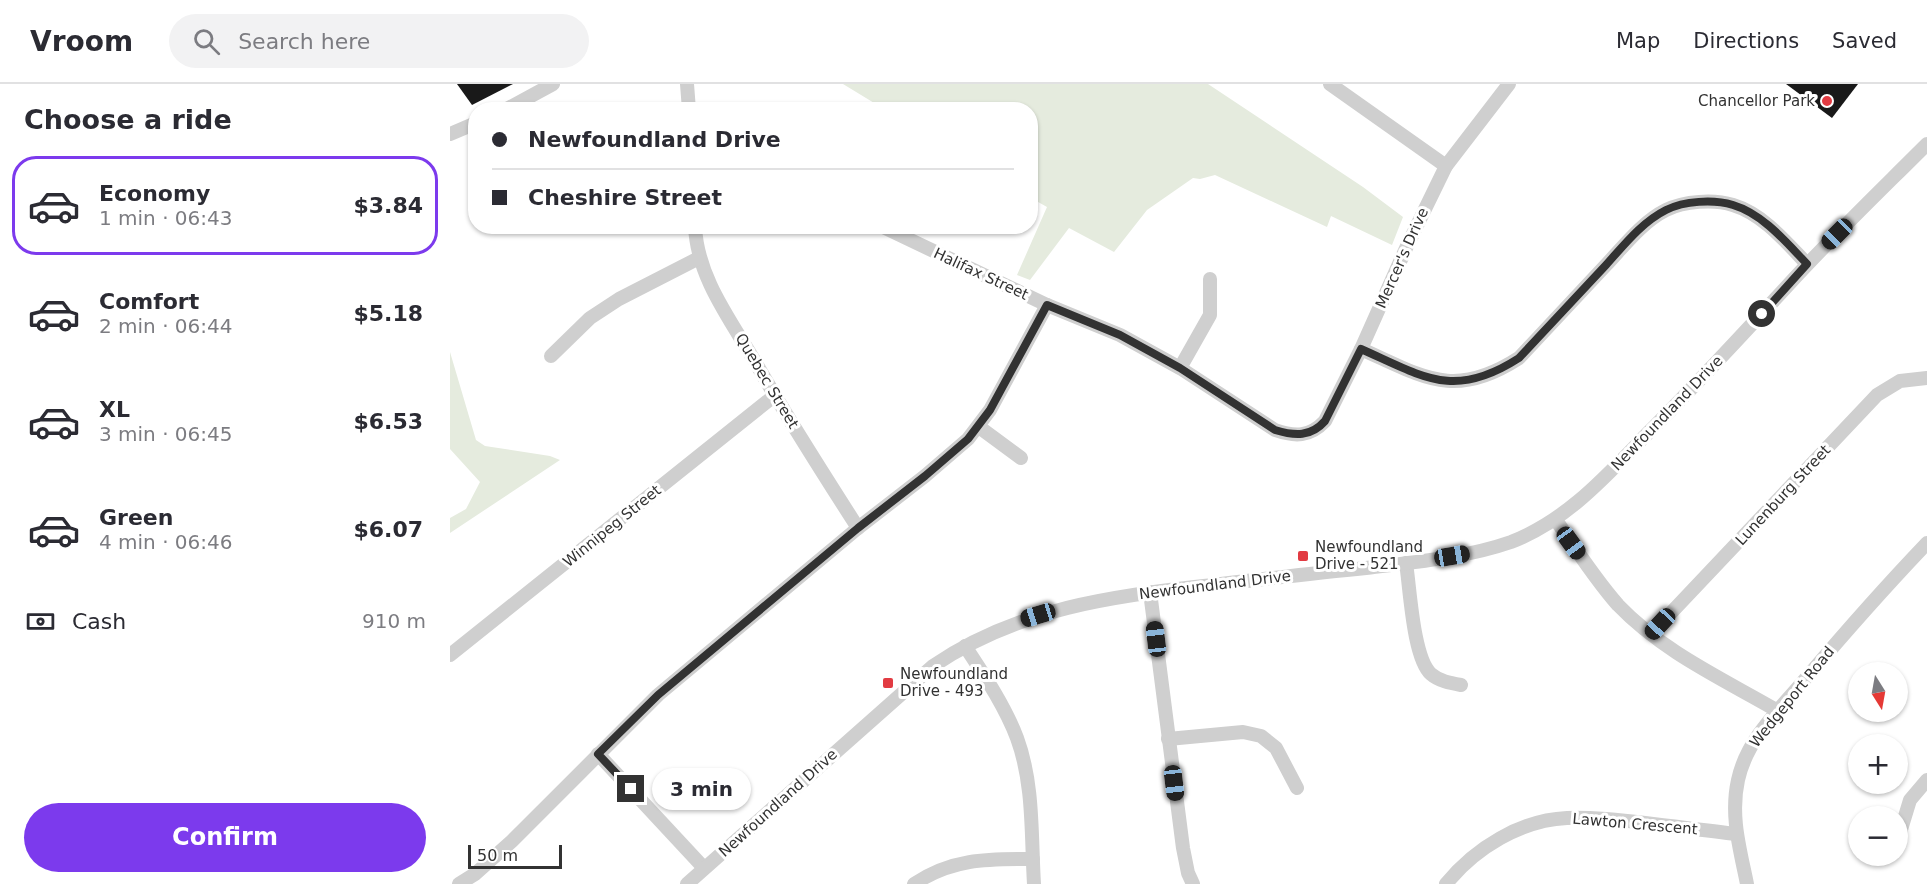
<!DOCTYPE html>
<meta charset="utf-8">
<style>
:root{--surface:#fff;--page:#f2f2f3;--text:#2b2b33;--muted:#7c7c81;--line:#e1e1e2;--accent:#7c3aed}
body{margin:0;font-family:"DejaVu Sans",sans-serif;background:var(--page);color:var(--text);height:100vh;display:flex;flex-direction:column;font-size:22px;white-space:nowrap}
*{box-sizing:border-box;margin:0}
p{font-size:20px;color:var(--muted)}
.icon{flex:none;width:33px;height:33px;fill:none;stroke:currentColor;stroke-width:2;stroke-linecap:round;stroke-linejoin:round}
.map{position:relative;flex:1;overflow:hidden}
.drawer{display:flex;flex-direction:column;background:var(--surface);width:450px}
.drawer>*{flex:none}
.hud{position:absolute;left:18px;top:18px;width:570px;height:132px;border-radius:24px;box-shadow:0 2px 4px #0004;display:grid;align-content:center;height:132px;padding:0 24px;background:var(--surface)}
.needle{width:39px;rotate:169deg}
.fabs{position:absolute;left:1398px;top:578px;display:grid;gap:12px}
.fabs a{display:grid;place-items:center;width:60px;height:60px;border-radius:50%;background:var(--surface);box-shadow:0 2px 4px #0004;font-size:30px}
.scale{position:absolute;left:18px;bottom:15px;width:94px;box-sizing:border-box;padding-left:6px;border:3px solid #323232;border-top:0;font-size:16px;line-height:21px;white-space:nowrap;color:#323232;-webkit-text-stroke:4px #fff;paint-order:stroke}
.end{position:absolute;width:27px;height:27px;margin:-14px;border:8px solid #323232;background:#fff;box-shadow:0 0 0 3px #fff}
.from{border-radius:50%}
.bubble{position:absolute;height:42px;border-radius:21px;background:var(--surface);box-shadow:0 2px 4px #0004;font-size:20px;font-weight:700;line-height:42px;text-align:center}
.car{position:absolute;width:18px;height:36px;margin:-18px -9px;border-radius:8px;box-shadow:0 0 4px 2px #0007;background:linear-gradient(#222 24%,#8ab4d8 0 40%,#222 0 76%,#8ab4d8 0 86%,#222 0)}
.hud b{display:flex;align-items:center;gap:21px;height:57px;font-size:22px}
.hud b+b{border-top:2px solid var(--line)}
.hud i{width:15px;height:15px;background:var(--text)}
ul{padding:0;list-style:none}
li{display:flex;align-items:center;gap:18px;height:99px;margin:0 12px 9px;padding:0 12px;border:3px solid transparent;border-radius:24px}
li div{flex:1}
li b{display:block;font-size:22px}
li em{font-style:normal;font-weight:700}
li.active{border-color:var(--accent)}
li>.icon{width:54px;height:54px;stroke-width:1.5}
h2{padding:0 24px;font-size:27px;line-height:72px}
.pay{display:flex;align-items:center;gap:15px;height:66px;padding:0 24px;font-size:22px}
.pay p{margin-inline-start:auto}
.cta{display:flex;gap:12px;margin-top:auto;padding:12px 24px}
.cta a{flex:1;height:69px;border-radius:36px;background:var(--accent);color:#fff;font-size:24px;font-weight:700;line-height:69px;text-align:center}
header{display:flex;align-items:center;gap:36px;box-sizing:border-box;height:84px;padding:0 30px;background:var(--surface);border-bottom:2px solid var(--line)}
header strong{font-size:28px}
nav{display:flex;gap:33px;margin-inline-start:auto;font-size:21px}
.search{width:420px;height:54px;background:var(--page);display:flex;align-items:center;gap:15px;box-sizing:border-box;padding:0 21px;border-radius:33px;color:var(--muted);font-size:22px}
main{display:flex;flex:1;min-height:0}
.map>svg:first-child{display:block}
.green{fill:#e5ebde}
.building{fill:#191919}
.lines{fill:none;stroke-linecap:round;stroke-linejoin:round}
.minor{stroke:#cfcfcf;stroke-width:14}
.route{stroke:#323232;stroke-width:8}
.poi-dot{fill:#e23b42;stroke:#fff;stroke-width:2}
.labels{text-anchor:middle;dominant-baseline:central;stroke-width:6;stroke-linejoin:round;paint-order:stroke}
.poi-label{font-size:15px;fill:#323232;stroke:#fff;text-anchor:start}
.street-label{font-size:15px;fill:#323232;stroke:#fff}
</style>
<header>
<strong>Vroom</strong>
<div class="search"><svg class="icon" aria-label="search" viewBox="0 0 24 24"><circle cx="10" cy="10" r="6"/><path d="M15 15l6 6"/></svg>Search here</div>
<nav><a>Map</a><a>Directions</a><a>Saved</a></nav>
</header>
<main>
<section class="drawer">
<h2>Choose a ride</h2>
<ul>
<li class="active"><svg class="icon" aria-label="car" viewBox="0 0 24 24"><path d="M5 17H2v-5l4-1 3-4h7l3 4 3 1v5h-3M9 17h6M6 11h13"/><circle cx="7" cy="17" r="2"/><circle cx="17" cy="17" r="2"/></svg><div><b>Economy</b><p>1 min · 06:43</p></div><em>$3.84</em></li>
<li><svg class="icon" aria-label="car" viewBox="0 0 24 24"><path d="M5 17H2v-5l4-1 3-4h7l3 4 3 1v5h-3M9 17h6M6 11h13"/><circle cx="7" cy="17" r="2"/><circle cx="17" cy="17" r="2"/></svg><div><b>Comfort</b><p>2 min · 06:44</p></div><em>$5.18</em></li>
<li><svg class="icon" aria-label="car" viewBox="0 0 24 24"><path d="M5 17H2v-5l4-1 3-4h7l3 4 3 1v5h-3M9 17h6M6 11h13"/><circle cx="7" cy="17" r="2"/><circle cx="17" cy="17" r="2"/></svg><div><b>XL</b><p>3 min · 06:45</p></div><em>$6.53</em></li>
<li><svg class="icon" aria-label="car" viewBox="0 0 24 24"><path d="M5 17H2v-5l4-1 3-4h7l3 4 3 1v5h-3M9 17h6M6 11h13"/><circle cx="7" cy="17" r="2"/><circle cx="17" cy="17" r="2"/></svg><div><b>Green</b><p>4 min · 06:46</p></div><em>$6.07</em></li>
</ul>
<div class="pay"><svg class="icon" aria-label="cash" viewBox="0 0 24 24"><path d="M3 7h18v10H3z"/><circle cx="12" cy="12" r="2"/></svg>Cash<p>910 m</p></div>
<div class="cta"><a>Confirm</a></div>
</section>
<div class="map">
<svg width="1477" height="800" viewBox="0 0 1477 800">
<rect width="100%" height="100%" fill="#fff"/>
<!-- green -->
<g class="green">
<polygon points="393,0 758,0 913,103 953,133 942,161 881,132 877,143 765,91 750,95 743,94 697,126 664,168 619,144 580,196 567,191 597,123 581,114 580,26 434,25"/>
<polygon points="0,268 26,356 35,362 100,372 110,376 0,449 0,434 16,425 30,398 0,365"/>
</g>
<!-- building -->
<g class="building">
<polygon points="7,0 63,0 22,21"/>
<polygon points="1336,0 1408,0 1382,34"/>
</g>
<g class="lines">
<!-- minor -->
<g class="minor">
<polyline points="237,0 239,26"/>
<polyline points="880,0 996,82"/>
<polyline points="55,26 103,0"/>
<polyline points="0,50 26,39"/>
<path d="M245,142C247,192 279,234 304,276C337,333 372,388 408,444"/>
<path d="M431,142L597,221L670,251L730,284L825,346C845,353 860,353 875,337L911,265L957,162L996,82L1059,0"/>
<path d="M911,265C974,293 1004,316 1069,274C1098,243 1127,212 1156,181C1174,162 1192,138 1216,126C1234,117 1264,115 1283,121C1313,130 1336,158 1357,180"/>
<polyline points="101,272 140,234 169,215 249,174"/>
<polyline points="730,284 760,231 760,195"/>
<polyline points="529,343 571,374"/>
<path d="M1106,436C1125,464 1145,495 1168,521C1213,568 1273,595 1328,627"/>
<path d="M956,479C960,504 963,574 981,590C989,597 1000,599 1011,601"/>
<polyline points="700,508 733,764 738,789 743,800"/>
<polyline points="1201,550 1427,311 1450,297 1477,294"/>
<path d="M515,562C534,591 555,622 567,654C584,700 581,752 584,800"/>
<polyline points="0,571 324,312"/>
<polyline points="718,655 793,648 811,652 826,664 847,704"/>
<polyline points="148,670 254,784"/>
<polyline points="1449,752 1460,716 1477,696"/>
<polyline points="9,800 25,790 62,757 208,611 408,444 475,392 518,355 540,326 597,221"/>
<path d="M237,800L483,582C566,525 665,511 763,501C814,495 865,489 916,484C964,478 1015,474 1061,458C1118,436 1157,391 1198,349C1247,300 1294,249 1340,199C1384,151 1431,106 1477,60"/>
<path d="M464,800C503,774 538,775 583,775"/>
<path d="M996,800C1025,764 1071,736 1117,734C1143,733 1170,736 1195,739C1226,743 1256,746 1286,750"/>
<path d="M1297,800C1290,765 1280,732 1288,696C1297,654 1331,624 1358,592C1397,546 1436,502 1477,459"/>
</g>
</g>
<g class="lines">
<!-- route -->
<path class="route" d="M181,705L148,670L208,611L408,444L475,392L518,355L540,326L597,221L670,251L730,284L825,346C845,352 861,353 875,337L911,265C974,293 1004,316 1069,274C1098,243 1127,212 1156,181C1174,161 1192,138 1216,126C1234,117 1263,115 1283,121C1313,130 1336,158 1357,180L1312,230"/>
</g>
<!-- markers -->
<g class="poi-dot">
<circle cx="1377" cy="17" r="6"/>
<rect x="847" y="466" width="12" height="12" rx="3"/>
<rect x="432" y="593" width="12" height="12" rx="3"/>
</g>
<g class="labels">
<!-- poi labels -->
<g class="poi-label">
<text x="1365" y="17" text-anchor="end">Chancellor Park</text>
<text x="865" y="463">Newfoundland<tspan x="865" dy="17">Drive - 521</tspan></text>
<text x="450" y="590">Newfoundland<tspan x="450" dy="17">Drive - 493</tspan></text>
</g>
<!-- street labels -->
<g class="street-label">
<text transform="translate(952 174) rotate(-66)">Mercer's Drive</text>
<text transform="translate(531 190) rotate(25)">Halifax Street</text>
<text transform="translate(317 297) rotate(59)">Quebec Street</text>
<text transform="translate(1217 329) rotate(-46)">Newfoundland Drive</text>
<text transform="translate(1333 411) rotate(-47)">Lunenburg Street</text>
<text transform="translate(162 442) rotate(-39)">Winnipeg Street</text>
<text transform="translate(765 501) rotate(-7)">Newfoundland Drive</text>
<text transform="translate(1342 613) rotate(-51)">Wedgeport Road</text>
<text transform="translate(328 719) rotate(-42)">Newfoundland Drive</text>
<text transform="translate(1185 740) rotate(5)">Lawton Crescent</text>
</g>
</g>
</svg>
<div class="fabs">
<a><svg class="needle" viewBox="-14 -14 28 28"><path d="M0-13l5 13h-10z" fill="#e53935"/><path d="M0 13l5-13h-10z" fill="#7c7c81"/></svg></a>
<a>+</a>
<a>−</a>
</div>
<div class="scale">50 m</div>
<i class="end from" style="left:1312px;top:230px"></i>
<i class="end" style="left:181px;top:705px"></i>
<div class="bubble" style="left:202px;top:684px;width:99px">3 min</div>
<i class="car" style="left:1387px;top:150px;rotate:225deg"></i>
<i class="car" style="left:1121px;top:459px;rotate:144deg"></i>
<i class="car" style="left:1002px;top:472px;rotate:80deg"></i>
<i class="car" style="left:588px;top:531px;rotate:253deg"></i>
<i class="car" style="left:1210px;top:540px;rotate:223deg"></i>
<i class="car" style="left:706px;top:555px;rotate:353deg"></i>
<i class="car" style="left:724px;top:699px;rotate:173deg"></i>
<div class="hud">
<b><i class="from"></i>Newfoundland Drive</b>
<b><i></i>Cheshire Street</b>
</div>
</div>
</main>
